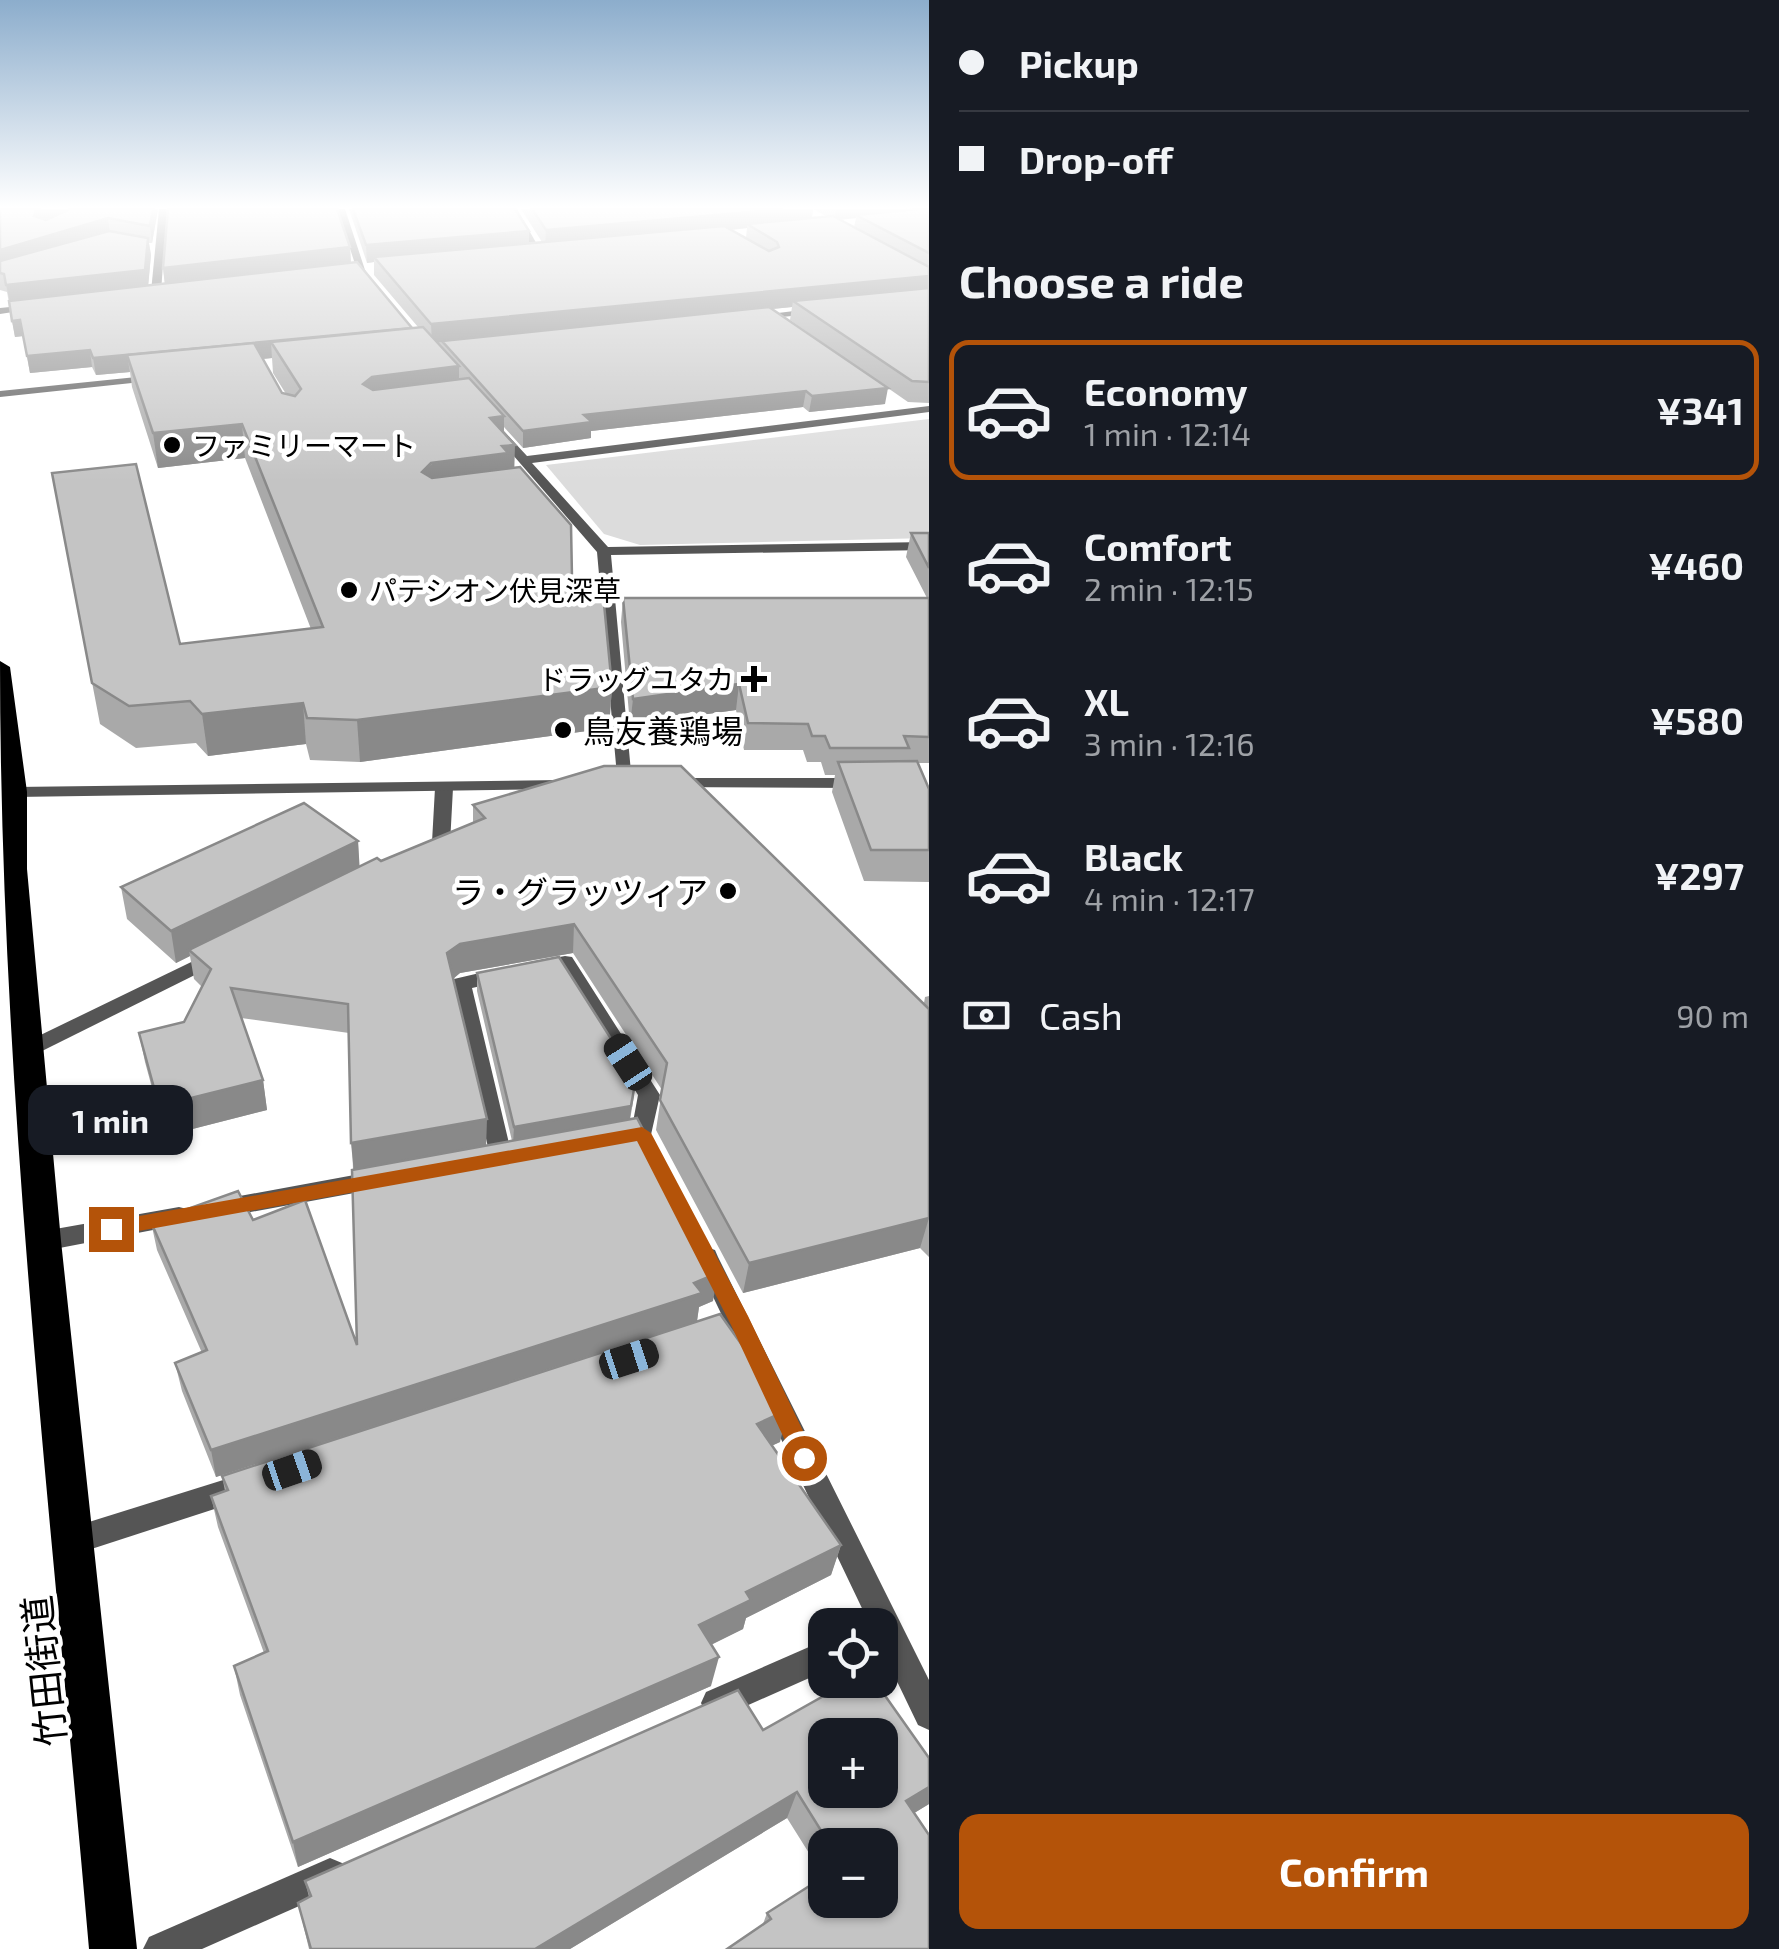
<!DOCTYPE html>
<meta charset="utf-8">
<style>
:root{--surface:#171b24;--page:#242831;--text:#f1f3f6;--muted:#9ea1a6;--line:#363941;--accent:#b45309}
body{margin:0;font-family:"Exo 2","Noto Sans JP",sans-serif;background:var(--page);color:var(--text);height:100vh;display:flex;flex-direction:column;font-size:38px;white-space:nowrap}
*{box-sizing:border-box;margin:0}
p{font-size:32px;color:var(--muted)}
.icon{flex:none;width:55px;height:55px;fill:none;stroke:currentColor;stroke-width:2;stroke-linecap:round;stroke-linejoin:round}
.map{position:relative;flex:1;overflow:hidden}
.sheet{display:flex;flex-direction:column;background:var(--surface);width:850px}
.sheet>*{flex:none}
.hud{display:grid;align-content:center;height:220px;padding:0 30px;background:var(--surface)}
.fabs{position:absolute;left:808px;top:1608px;display:grid;gap:20px}
.fabs a{display:grid;place-items:center;width:90px;height:90px;border-radius:20px;background:var(--surface);box-shadow:0 2px 8px #0004;font-size:50px}
.end{position:absolute;width:45px;height:45px;margin:-22px;border:12px solid #b45309;background:#fff;box-shadow:0 0 0 5px #fff}
.from{border-radius:50%}
.bubble{position:absolute;height:70px;border-radius:20px;background:var(--surface);box-shadow:0 2px 8px #0004;font-size:32px;font-weight:700;line-height:70px;text-align:center}
.car{position:absolute;width:30px;height:60px;margin:-30px -15px;border-radius:12px;box-shadow:0 0 8px 2px #0007;background:linear-gradient(#222 24%,#8ab4d8 0 40%,#222 0 76%,#8ab4d8 0 86%,#222 0)}
.hud b{display:flex;align-items:center;gap:35px;height:95px;font-size:38px}
.hud b+b{border-top:2px solid var(--line)}
.hud i{width:25px;height:25px;background:var(--text)}
ul{padding:0;list-style:none}
li{display:flex;align-items:center;gap:30px;height:140px;margin:0 20px 15px;padding:0 10px;border:5px solid transparent;border-radius:20px}
li div{flex:1}
li b{display:block;font-size:38px}
li em{font-style:normal;font-weight:700}
li.current{border-color:var(--accent)}
li>.icon{width:90px;height:90px;stroke-width:1.5}
h2{padding:0 30px;font-size:45px;line-height:120px}
.pay{display:flex;align-items:center;gap:25px;height:110px;padding:0 30px;font-size:38px}
.pay p{margin-inline-start:auto}
.primary-button{display:flex;gap:20px;margin-top:auto;padding:20px 30px}
.primary-button a{flex:1;height:115px;border-radius:20px;background:var(--accent);color:#fff;font-size:40px;font-weight:700;line-height:115px;text-align:center}
main{display:flex;flex:1;min-height:0}
.map>svg:first-child{display:block}
.green{fill:#dcdcdc}
.lines{fill:none;stroke-linecap:round;stroke-linejoin:round}
.service{fill:#555;fill-rule:evenodd}
.minor{fill:#555;fill-rule:evenodd}
.tertiary{fill:#555;fill-rule:evenodd}
.trunk{fill:#000;fill-rule:evenodd}
.wall{fill:#a9a9a9;fill-rule:evenodd}
.shaded-wall{fill:#898989}
.building{fill:#c4c4c4;stroke:#898989;stroke-width:2.5;fill-rule:evenodd}
.route{fill:#b45309}
.poi-dot{fill:#000;stroke:#fff;stroke-width:4}
.labels{text-anchor:middle;dominant-baseline:central;stroke-width:9;stroke-linejoin:round;paint-order:stroke}
.far-poi-label{font-size:28px;fill:#000;stroke:#fff;text-anchor:start}
.poi-label{font-size:32px;fill:#000;stroke:#fff;text-anchor:start}
.near-street-label{font-size:38px;fill:#000;stroke:#fff}
</style>
<main>
<div class="map">
<svg width="929" height="1949" viewBox="0 0 929 1949">
<rect width="100%" height="100%" fill="#fff"/>
<!-- green -->
<polygon class="green" points="929,419 929,538 640,545 604,534 546,465"/>
<g class="lines">
<!-- service -->
<g class="service">
<polygon points="565,956 572,957 660,1095 650,1139 634,1139 631,1133 638,1095 560,969 539,973 529,967 532,962"/>
<polygon points="501,968 508,970 511,975 508,980 472,988 512,1156 509,1162 501,1165 493,1162 490,1156 451,984 454,979"/>
</g>
<!-- minor -->
<g class="minor">
<polygon points="159,209 167,209 161,292 156,295 151,292"/>
<polygon points="337,209 345,209 365,270 375,286 369,286 357,270"/>
<polygon points="509,209 517,209 543,255 537,255"/>
<polygon points="39,304 39,308 0,314 0,308"/>
<polygon points="818,308 821,313 752,320 747,317"/>
<polygon points="156,375 161,378 160,380 0,397 0,391"/>
<polygon points="929,406 929,412 532,463 608,547 929,542 929,550 611,555 632,783 630,787 618,787 597,552 494,433 494,429 502,429 527,456"/>
<polygon points="444,783 453,788 450,844 432,856 420,856 417,852 432,842 435,788"/>
<polygon points="216,950 226,956 223,961 36,1054 22,1054 18,1049 22,1044"/>
<polygon points="376,1171 384,1174 388,1180 384,1186 376,1189 218,1218 210,1216 206,1209 210,1202 218,1200"/>
<polygon points="179,1207 187,1209 191,1216 187,1223 179,1225 44,1251 35,1248 32,1241 35,1234 44,1231"/>
<polygon points="706,1247 715,1250 718,1257 929,1680 929,1730 918,1725 880,1646 880,1625 870,1625 694,1257 697,1250"/>
<polygon points="236,1476 246,1480 250,1489 246,1498 236,1502 73,1555 63,1551 59,1541 63,1531 73,1527"/>
<polygon points="825,1640 825,1671 717,1719 706,1714 701,1703 706,1692"/>
<polygon points="330,1858 342,1863 347,1875 342,1887 202,1949 143,1949 149,1937"/>
</g>
<!-- tertiary -->
<g class="tertiary">
<polygon points="671,778 857,778 865,783 857,788 665,787 663,783"/>
<polygon points="562,780 568,781 568,789 15,797 6,792 15,787"/>
</g>
<!-- trunk -->
<path class="trunk" d="M0,661L10,667L27,792V869L61,1241L137,1949H89C52,1521 0,1090 0,661Z"/>
</g>
<!-- wall -->
<g class="wall">
<path d="M0,209H158L152,243H149L151,255L148,285L165,283L163,268L350,247L351,263L412,328L418,327L374,275V262L367,263L349,209H515L529,231V243L542,242L521,209H929V403L908,402L790,320L792,307L772,309L885,404L809,412L803,407L591,431V438L523,448L504,427V433L514,467L572,577L585,583L612,687L609,728L360,762L310,760L306,744L208,756L196,743L136,748L100,724L52,473L180,644L311,629L245,458L158,468L132,387L130,372L96,375L92,367L30,373L23,336L15,337L7,292L0,290ZM813,209L824,215L827,217L812,218ZM856,218L854,227L840,220ZM747,228L746,238L732,230ZM272,358L273,373L286,394L282,393L263,359Z"/>
<polygon points="911,533 929,533 929,763 918,763 929,789 929,882 864,881 832,792 835,775 825,775 821,762 807,762 803,750 744,750 736,710 630,725 621,622 623,598 927,598 906,557"/>
<polygon points="473,805 924,1003 925,997 929,996 929,1257 920,1248 743,1293 656,1130 662,1090 573,953 460,973 453,979 486,1146 512,1141 477,991 477,973 634,1096 630,1120 713,1301 699,1307 697,1321 216,1477 182,1391 175,1363 202,1353 157,1250 151,1222 253,1220 357,1345 353,1170 349,1033 241,1018 263,1080 267,1110 165,1136 145,1062 139,1033 184,1022 202,987 194,979 190,956 176,963 127,919 121,887 358,841 359,867 381,861 473,823"/>
<polygon points="780,1442 771,1446 841,1545 831,1575 746,1618 743,1629 711,1645 711,1686 298,1867 240,1695 234,1666 264,1653 218,1527 211,1496 225,1491 222,1476"/>
<path d="M852,1680H874L929,1758V1804L914,1813L929,1835V1949H727L763,1924L767,1913L824,1877L787,1818L570,1949H309L298,1903L309,1897L305,1881L738,1690L763,1730ZM825,1735H880V1790H825ZM825,1845H880V1900H825Z"/>
</g>
<!-- shaded-wall -->
<g class="shaded-wall">
<polygon points="41,209 81,209 38,228 34,216 36,211"/>
<polygon points="153,209 158,209 152,243 150,226"/>
<polygon points="783,209 813,209 811,222 747,224 747,228 545,247 546,230"/>
<polygon points="836,209 929,209 856,215 856,218 834,220"/>
<polygon points="108,218 110,234 0,269 0,250"/>
<polygon points="529,231 529,248 374,257 374,262 367,263 366,245"/>
<polygon points="148,238 151,255 148,288 10,303 6,285"/>
<polygon points="350,247 351,265 165,286 163,268"/>
<polygon points="929,276 929,293 793,301 792,307 432,343 431,324"/>
<polygon points="20,320 23,336 15,337 12,321"/>
<polygon points="271,342 272,358 133,372 127,355 130,372 96,375 93,358"/>
<polygon points="90,350 92,367 30,373 27,356"/>
<polygon points="459,366 459,399 374,409 363,384 372,377"/>
<polygon points="888,388 885,404 809,412 812,396"/>
<polygon points="806,391 803,407 591,431 591,438 523,448 523,431 584,415"/>
<polygon points="504,416 504,446 515,445 514,479 432,498 422,472 490,418"/>
<polygon points="242,424 245,458 158,468 153,433"/>
<polygon points="739,684 736,710 630,725 633,699"/>
<polygon points="612,687 609,728 360,762 357,720"/>
<polygon points="303,703 306,744 208,756 202,714"/>
<polygon points="358,841 360,873 189,950 190,956 176,963 171,931"/>
<polygon points="574,924 573,953 460,973 448,983 447,953 460,944"/>
<polygon points="636,1078 629,1124 513,1144 514,1127"/>
<polygon points="263,1080 267,1110 165,1136 159,1106"/>
<polygon points="487,1119 486,1149 354,1173 351,1143"/>
<polygon points="929,1218 920,1248 743,1293 749,1263"/>
<polygon points="718,1273 713,1301 699,1307 697,1321 216,1477 211,1450 694,1283"/>
<polygon points="788,1410 780,1442 749,1456 757,1424"/>
<polygon points="841,1545 831,1575 746,1618 743,1629 692,1654 699,1625 746,1592"/>
<polygon points="719,1657 711,1686 298,1867 293,1842"/>
<polygon points="929,1787 929,1804 893,1826 906,1801"/>
<polygon points="797,1792 787,1818 570,1949 535,1949"/>
</g>
<!-- building -->
<g class="building">
<polygon points="0,209 41,209 36,211 34,216 46,220 70,209 153,209 150,226 108,218 0,250"/>
<polygon points="168,209 337,209 350,247 163,268"/>
<polygon points="353,209 515,209 529,231 366,245"/>
<polygon points="532,209 783,209 546,230"/>
<polygon points="919,209 929,209 929,253 856,215"/>
<polygon points="833,216 929,267 929,276 431,324 374,257 724,226 769,251 779,247 777,242 747,224"/>
<polygon points="109,231 148,238 145,270 6,285 4,274 0,273 0,261"/>
<polygon points="357,262 412,328 93,358 90,350 27,356 20,320 12,321 9,301"/>
<polygon points="929,288 929,382 912,381 793,301"/>
<polygon points="769,307 888,388 812,396 806,391 584,415 592,422 523,431 442,341"/>
<polygon points="423,327 459,366 372,377 363,384 373,390 469,378 504,416 490,418 515,445 502,446 508,453 431,463 422,472 432,478 520,467 571,525 572,577 585,577 585,583 602,583 612,687 357,720 307,718 303,703 202,714 190,701 129,706 92,683 52,473 136,464 180,644 323,627 242,424 153,433 127,355 254,343 282,393 295,396 301,389 271,342"/>
<polygon points="911,533 929,533 929,568"/>
<polygon points="623,598 929,598 929,737 904,736 909,748 830,748 825,736 812,736 808,724 748,723 739,684 633,699"/>
<polygon points="917,761 929,789 929,850 871,850 838,762"/>
<polygon points="604,766 681,766 929,1009 929,1218 749,1263 660,1100 667,1063 574,924 460,944 447,953 487,1119 351,1143 348,1004 231,988 263,1080 159,1106 139,1033 184,1022 211,969 189,950 377,858 381,861 485,818 473,805"/>
<polygon points="304,803 358,841 171,931 121,887"/>
<polygon points="559,957 636,1078 631,1106 514,1127 477,973"/>
<polygon points="637,1118 718,1273 694,1283 702,1293 211,1450 175,1363 207,1350 151,1222 238,1191 253,1220 305,1200 357,1345 352,1170"/>
<polygon points="720,1314 788,1410 757,1424 841,1545 746,1592 751,1600 699,1625 719,1657 293,1842 234,1666 268,1651 211,1496 228,1490 222,1476"/>
<path d="M852,1680H874L929,1758V1787L906,1801L929,1835V1949H727L771,1919L767,1913L825,1876V1900H880V1845H830L797,1792L535,1949H311L298,1903L311,1896L305,1881L738,1690L763,1730ZM825,1735H880V1790H825Z"/>
</g>
<!-- sky -->
<linearGradient id="sky" x2="0" y2="1"><stop stop-color="#8cadcc"/><stop offset="0.43" stop-color="#fff"/><stop offset="1" stop-color="#fff" stop-opacity="0"/></linearGradient>
<rect width="929" height="481" fill="url(#sky)"/>
<!-- route -->
<polygon class="route" points="642,1127 651,1133 748,1316 816,1458 812,1466 797,1466 731,1325 637,1141 111,1236 101,1229 111,1221"/>
<!-- markers -->
<g class="poi-dot">
<circle cx="172" cy="445" r="10"/>
<circle cx="349" cy="590" r="10"/>
<path d="M749 664h10v10h10v10h-10v10h-10v-10h-10v-10h10z"/>
<circle cx="563" cy="730" r="10"/>
<circle cx="728" cy="891" r="10"/>
</g>
<g class="labels">
<!-- far-poi labels -->
<g class="far-poi-label">
<text x="192" y="445">ファミリーマート</text>
<text x="369" y="590">パテシオン伏見深草</text>
<text x="734" y="679" text-anchor="end">ドラッグユタカ</text>
</g>
<!-- poi labels -->
<g class="poi-label">
<text x="583" y="730">鳥友養鶏場</text>
<text x="708" y="891" text-anchor="end">ラ・グラッツィア</text>
</g>
<!-- near-street labels -->
<g class="near-street-label">
<text transform="translate(43 1671) rotate(-96)">竹田街道</text>
</g>
</g>
</svg>
<div class="fabs">
<a><svg class="icon" aria-label="locate" viewBox="0 0 24 24"><circle cx="12" cy="12" r="6"/><path d="M12 2v4M12 18v4M2 12h4M18 12h4"/></svg></a>
<a>+</a>
<a>−</a>
</div>
<i class="end from" style="left:804px;top:1458px"></i>
<i class="end" style="left:111px;top:1229px"></i>
<div class="bubble" style="left:28px;top:1085px;width:165px">1 min</div>
<i class="car" style="left:628px;top:1062px;rotate:327deg"></i>
<i class="car" style="left:629px;top:1359px;rotate:72deg"></i>
<i class="car" style="left:292px;top:1470px;rotate:71deg"></i>
</div>
<section class="sheet">
<div class="hud">
<b><i class="from"></i>Pickup</b>
<b><i></i>Drop-off</b>
</div>
<h2>Choose a ride</h2>
<ul>
<li class="current"><svg class="icon" aria-label="car" viewBox="0 0 24 24"><path d="M5 17H2v-5l4-1 3-4h7l3 4 3 1v5h-3M9 17h6M6 11h13"/><circle cx="7" cy="17" r="2"/><circle cx="17" cy="17" r="2"/></svg><div><b>Economy</b><p>1 min · 12:14</p></div><em>¥341</em></li>
<li><svg class="icon" aria-label="car" viewBox="0 0 24 24"><path d="M5 17H2v-5l4-1 3-4h7l3 4 3 1v5h-3M9 17h6M6 11h13"/><circle cx="7" cy="17" r="2"/><circle cx="17" cy="17" r="2"/></svg><div><b>Comfort</b><p>2 min · 12:15</p></div><em>¥460</em></li>
<li><svg class="icon" aria-label="car" viewBox="0 0 24 24"><path d="M5 17H2v-5l4-1 3-4h7l3 4 3 1v5h-3M9 17h6M6 11h13"/><circle cx="7" cy="17" r="2"/><circle cx="17" cy="17" r="2"/></svg><div><b>XL</b><p>3 min · 12:16</p></div><em>¥580</em></li>
<li><svg class="icon" aria-label="car" viewBox="0 0 24 24"><path d="M5 17H2v-5l4-1 3-4h7l3 4 3 1v5h-3M9 17h6M6 11h13"/><circle cx="7" cy="17" r="2"/><circle cx="17" cy="17" r="2"/></svg><div><b>Black</b><p>4 min · 12:17</p></div><em>¥297</em></li>
</ul>
<div class="pay"><svg class="icon" aria-label="cash" viewBox="0 0 24 24"><path d="M3 7h18v10H3z"/><circle cx="12" cy="12" r="2"/></svg>Cash<p>90 m</p></div>
<div class="primary-button"><a>Confirm</a></div>
</section>
</main>
